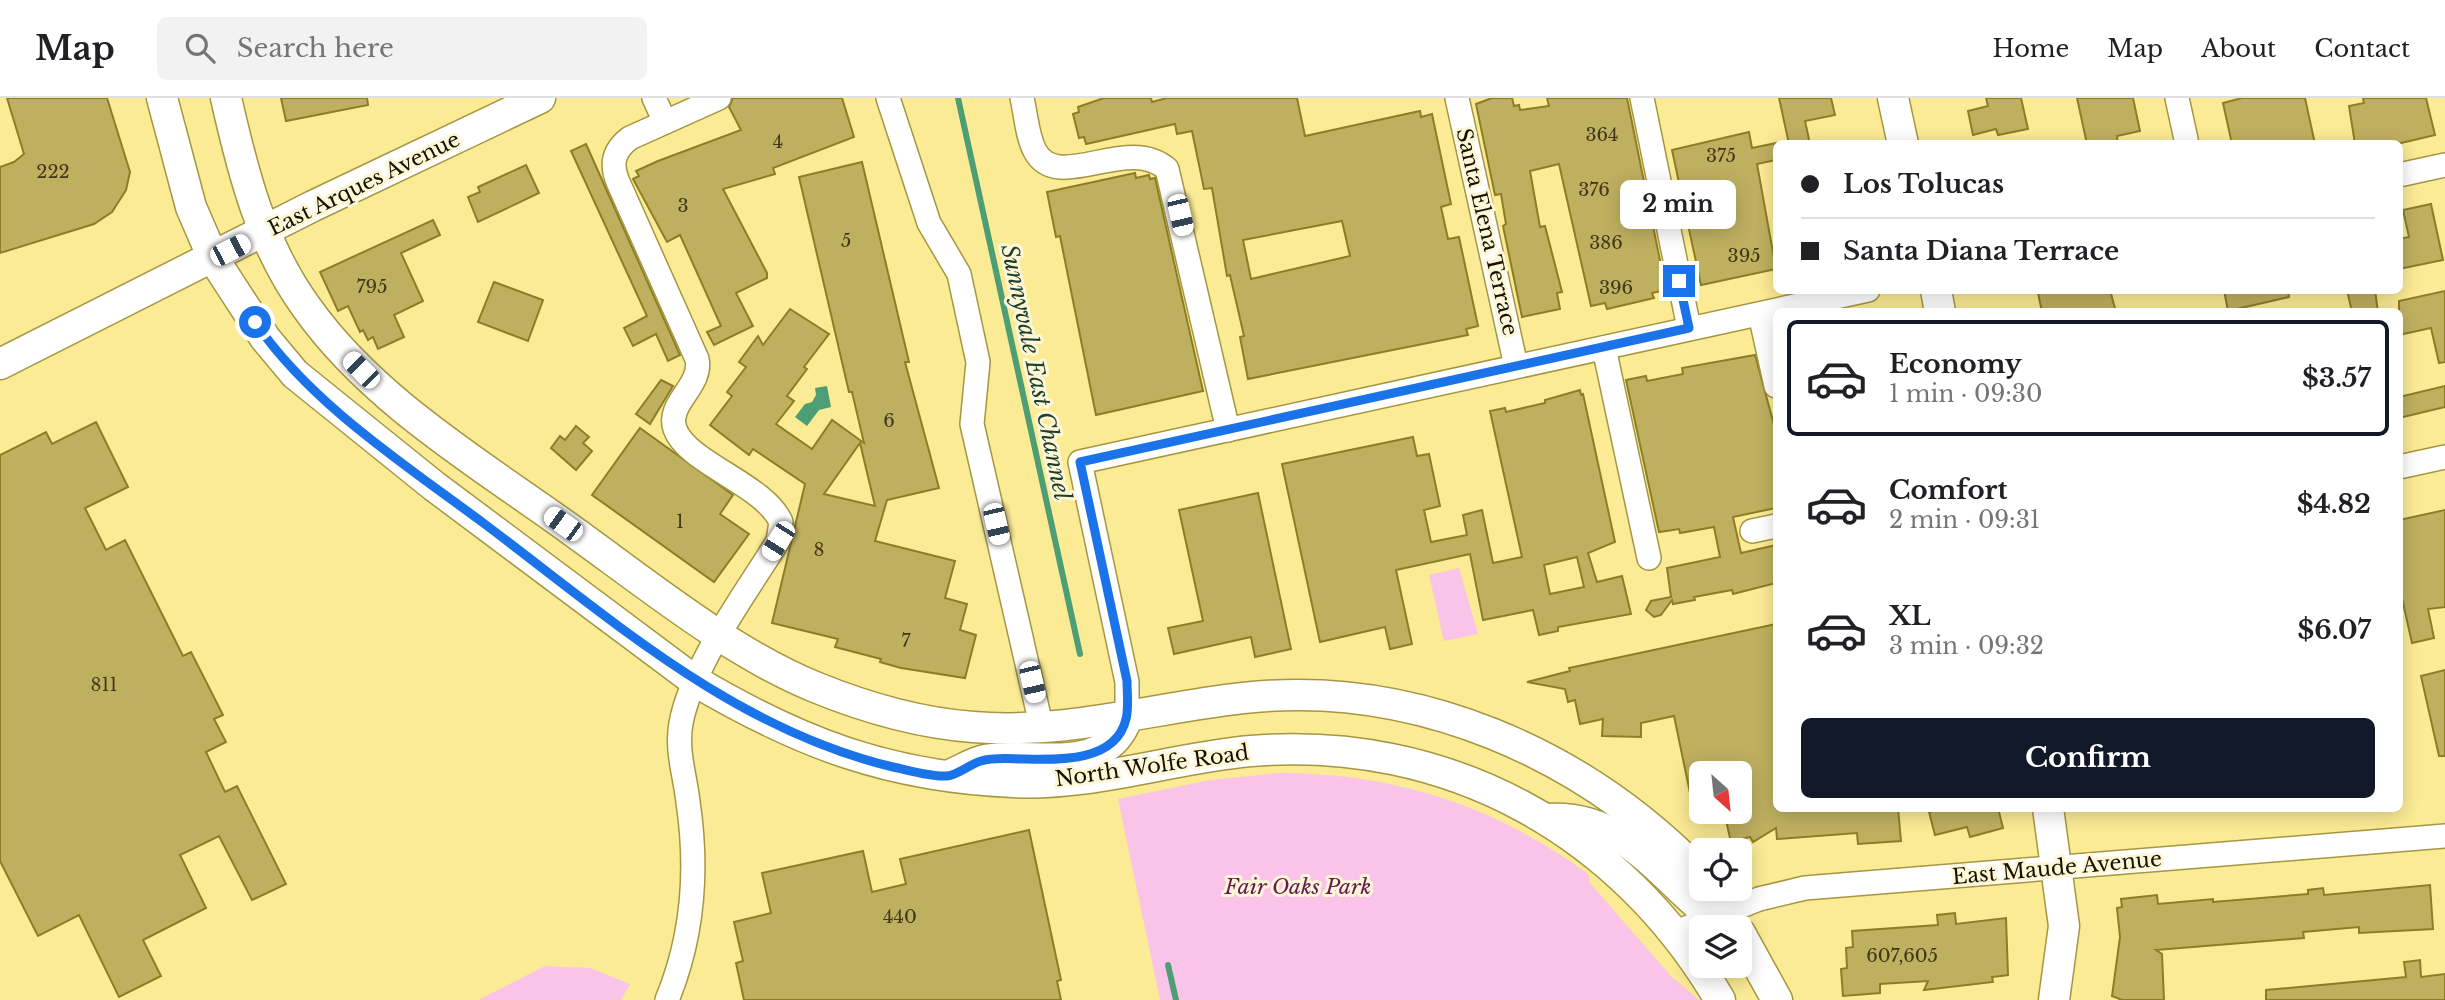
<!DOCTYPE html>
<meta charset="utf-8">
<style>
:root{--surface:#fff;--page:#f2f2f2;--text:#202124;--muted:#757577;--line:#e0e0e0;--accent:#111827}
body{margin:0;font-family:"Libre Baskerville",serif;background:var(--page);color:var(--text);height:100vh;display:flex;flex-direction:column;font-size:26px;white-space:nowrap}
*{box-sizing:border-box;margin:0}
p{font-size:23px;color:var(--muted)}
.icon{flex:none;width:38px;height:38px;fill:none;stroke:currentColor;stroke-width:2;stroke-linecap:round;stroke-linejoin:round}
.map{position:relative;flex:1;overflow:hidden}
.drawer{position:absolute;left:1773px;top:210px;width:630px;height:504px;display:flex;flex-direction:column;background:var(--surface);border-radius:10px;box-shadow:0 4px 18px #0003}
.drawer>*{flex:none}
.guide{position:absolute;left:1773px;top:42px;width:630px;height:154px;border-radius:10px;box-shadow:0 4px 18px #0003;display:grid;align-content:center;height:154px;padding:0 28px;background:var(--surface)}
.needle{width:46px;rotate:153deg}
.tools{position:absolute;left:1689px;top:663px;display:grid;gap:14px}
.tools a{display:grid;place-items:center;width:63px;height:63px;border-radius:10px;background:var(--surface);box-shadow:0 4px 18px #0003;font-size:35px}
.end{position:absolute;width:32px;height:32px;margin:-16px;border:9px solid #1a73e8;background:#fff;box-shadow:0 0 0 4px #fff}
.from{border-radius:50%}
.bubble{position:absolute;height:49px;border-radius:10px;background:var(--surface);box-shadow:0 4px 18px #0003;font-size:23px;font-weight:800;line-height:49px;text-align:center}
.car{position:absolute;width:21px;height:42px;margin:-21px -10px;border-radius:9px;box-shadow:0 0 5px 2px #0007;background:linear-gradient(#fff 24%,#345 0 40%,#fff 0 76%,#345 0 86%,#fff 0)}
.guide b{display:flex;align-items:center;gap:24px;height:66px;font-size:26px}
.guide b+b{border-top:2px solid var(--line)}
.guide i{width:18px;height:18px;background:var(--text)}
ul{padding:12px 0 0;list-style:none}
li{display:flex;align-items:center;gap:21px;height:116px;margin:0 14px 10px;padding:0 14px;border:4px solid transparent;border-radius:10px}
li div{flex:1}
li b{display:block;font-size:26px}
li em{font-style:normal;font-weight:800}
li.current{border-color:var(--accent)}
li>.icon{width:63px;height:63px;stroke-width:1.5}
.action{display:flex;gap:14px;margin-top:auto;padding:14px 28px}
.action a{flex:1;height:80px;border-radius:10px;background:var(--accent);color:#fff;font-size:28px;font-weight:800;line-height:80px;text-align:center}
header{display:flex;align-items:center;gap:42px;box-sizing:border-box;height:98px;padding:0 35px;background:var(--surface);border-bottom:2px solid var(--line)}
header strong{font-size:33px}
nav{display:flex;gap:38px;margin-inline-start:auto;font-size:24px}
.search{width:490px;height:63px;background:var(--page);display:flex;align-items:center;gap:18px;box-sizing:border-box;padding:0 24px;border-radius:10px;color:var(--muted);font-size:26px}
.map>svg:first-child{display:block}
.green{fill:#fac4e8}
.water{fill:#4d9e74}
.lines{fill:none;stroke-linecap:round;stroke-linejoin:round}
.stream{stroke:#4d9e74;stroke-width:6}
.building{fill:#bfb060;stroke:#8d7e25;stroke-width:2;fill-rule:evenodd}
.minor-casing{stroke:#a69641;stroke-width:26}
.major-casing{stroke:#a69641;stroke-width:33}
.minor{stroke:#fff;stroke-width:23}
.major{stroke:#fff;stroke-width:30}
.route{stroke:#1a73e8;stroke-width:9}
.labels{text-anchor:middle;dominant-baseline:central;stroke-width:6;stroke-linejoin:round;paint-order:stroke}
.number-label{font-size:18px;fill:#403818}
.street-label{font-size:21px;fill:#151000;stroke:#fdf7d7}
.park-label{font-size:21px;font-style:italic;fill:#671754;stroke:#fdf7d7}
.water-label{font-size:23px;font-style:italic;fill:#1c3f2d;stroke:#fdf7d7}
</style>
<header>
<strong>Map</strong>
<div class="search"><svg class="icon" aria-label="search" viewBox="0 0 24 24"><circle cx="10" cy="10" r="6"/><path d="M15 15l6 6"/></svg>Search here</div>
<nav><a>Home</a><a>Map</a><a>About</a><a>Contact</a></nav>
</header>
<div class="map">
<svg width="2445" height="902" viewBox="0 0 2445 902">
<rect width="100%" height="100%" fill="#fbeb95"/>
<!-- green -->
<g class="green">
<polygon points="1459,470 1478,536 1444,543 1429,477"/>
<path d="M1280,675C1394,675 1496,708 1588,776L1590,785L1671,878L1699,902H1160L1118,701L1210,682Z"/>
<polygon points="545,868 590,870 630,886 621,902 478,902"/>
</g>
<!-- water -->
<polygon class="water" points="827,288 831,309 819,312 807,328 795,319 805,306 812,304 816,297 815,290"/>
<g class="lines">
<!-- stream -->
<g class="stream">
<polyline points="958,0 1080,556"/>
<polyline points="1168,867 1176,902"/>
</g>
</g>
<!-- building -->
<g class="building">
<polygon points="7,0 107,0 130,74 126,92 112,114 94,126 0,155 0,69 14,64 24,56"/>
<polygon points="281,0 367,0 368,7 286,23"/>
<polygon points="733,0 842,0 854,39 773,70 775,76 723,91 767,175 767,180 736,195 753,228 714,247 707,234 721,228 680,137 667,144 633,81 639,78 636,73 658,63 741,32 729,9"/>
<path d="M1104,0H1151L1152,4L1167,0H1297L1305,38L1420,13L1421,19L1432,16L1451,106L1441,109L1448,141L1459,139L1478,228L1466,231L1468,237L1248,281L1240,239L1244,238L1230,177L1227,178L1212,90L1204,91L1192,33L1177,36L1175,26L1086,46L1084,39L1079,40L1073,16L1079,14L1078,9ZM1342,123L1350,158L1251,181L1243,142Z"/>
<polygon points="1492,0 1512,0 1514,8 1519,7 1520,12 1549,8 1547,0 1627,0 1666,192 1652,195 1654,200 1607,211 1605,205 1591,208 1559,66 1530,73 1540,129 1545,128 1562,194 1557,195 1560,211 1522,219 1503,128 1506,126 1501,96 1495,97 1476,6"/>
<polygon points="1779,0 1831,0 1835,17 1805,23 1810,46 1789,46"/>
<polygon points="1986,0 2021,0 2028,31 1998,37 1996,31 1973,37 1968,13 1988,8"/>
<polygon points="2077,0 2133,0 2140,33 2117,38 2118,46 2087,46"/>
<polygon points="2242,0 2305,0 2315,46 2232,46 2223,5"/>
<polygon points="2363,0 2426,0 2435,37 2397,46 2355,46 2349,8 2364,5"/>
<polygon points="1749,34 1752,50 1776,45 1776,62 1757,66 1776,171 1701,187 1672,52"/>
<polygon points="586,46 680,257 668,263 656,236 633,248 624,230 647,218 571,53"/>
<path d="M862,64L909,264H905L939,390L887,402L875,443L955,463L945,500L967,506L960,532L976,537L965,580L901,570L880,564L881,561L835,549L838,541L772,525L805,386L753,351L749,357L710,327L732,298L727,294L746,269L739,264L758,238L763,247L790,211L829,236L804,269L807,271L787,298L794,303L776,326L812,351L832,322L864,345L852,294H849L799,79ZM860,345L875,408L824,396Z"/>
<polygon points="526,67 539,95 478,124 468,99 480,94 478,89"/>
<polygon points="1135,75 1136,80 1149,77 1150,81 1155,80 1203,293 1096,317 1060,138 1056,139 1047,94"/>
<polygon points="2431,106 2443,162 2399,171 2399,141 2409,139 2403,112"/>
<polygon points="433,122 440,137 401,155 423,203 394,217 404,239 378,251 373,239 368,242 363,232 360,234 348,208 338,213 320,174"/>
<polygon points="494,184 543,202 528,243 478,224"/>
<polygon points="2050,192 2110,192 2116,214 2042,214 2038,195"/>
<polygon points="2224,192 2288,192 2289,199 2228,213"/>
<polygon points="2347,192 2375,192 2378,214 2352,214"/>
<polygon points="2445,193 2445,264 2439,265 2431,230 2399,237 2399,203"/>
<polygon points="1755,257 1776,334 1776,410 1733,419 1741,455 1776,447 1776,485 1733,496 1732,492 1694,499 1695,502 1673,506 1672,502 1661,517 1654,519 1646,512 1651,503 1671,499 1667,470 1720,459 1714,429 1680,435 1679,431 1659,434 1626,282 1646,278 1647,283 1683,276 1682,270"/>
<polygon points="661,282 673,288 650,326 636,316"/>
<polygon points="2445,288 2445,309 2399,320 2399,299"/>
<path d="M1580,292L1581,297L1583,296L1615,444L1588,455L1597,484L1622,478L1631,516L1558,529V533L1539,537L1533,512L1483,522L1470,456L1396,472L1412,546L1390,551L1385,529L1320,544L1282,366L1413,339L1417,358L1429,356L1440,408L1424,412L1431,444L1467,437L1463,417L1482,412L1493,465L1522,459L1490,313L1505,310L1506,314L1545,305V302ZM1577,459L1584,489L1550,496L1544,467Z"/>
<polygon points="96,324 128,389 85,410 106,452 125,442 183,558 191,554 223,617 214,621 226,644 206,654 225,694 237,688 286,786 252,802 219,738 180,757 206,810 143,842 161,878 119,899 79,817 38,838 0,763 0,357 46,334 52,346"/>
<polygon points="576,328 589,339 583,345 592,353 576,372 551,350 560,338 565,342"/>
<polygon points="640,330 733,397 720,416 749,436 714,484 592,397"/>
<polygon points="1258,395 1291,551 1255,559 1251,539 1174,556 1168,530 1203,523 1179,412"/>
<polygon points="2445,412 2445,509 2428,511 2434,540 2412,545 2399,487 2399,422"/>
<polygon points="1776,526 1776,710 1898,710 1901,743 1858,746 1857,735 1777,741 1776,730 1753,744 1750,739 1731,744 1724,714 1740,714 1740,676 1701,676 1701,713 1694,714 1674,618 1641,625 1641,639 1602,638 1603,621 1580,626 1575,602 1568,604 1565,591 1527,584 1570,573 1569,570"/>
<polygon points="2445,572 2445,658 2439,658 2421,578"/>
<polygon points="1943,710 1998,710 2003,730 1970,739 1967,729 1935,737 1929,714"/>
<polygon points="1029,732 1061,882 1057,883 1061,902 744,902 736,865 743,863 734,824 771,815 762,775 863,753 872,794 906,786 900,761"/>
<polygon points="2430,787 2433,831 2359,835 2359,829 2303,834 2304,840 2156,852 2162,856 2164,902 2122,902 2112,898 2120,839 2117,810 2122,809 2121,801 2157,797 2158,806 2213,801 2213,804 2308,796 2308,792 2323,790 2324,797"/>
<polygon points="1955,815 1956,826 2006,820 2008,877 1992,879 1993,884 1924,892 1928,883 1880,886 1880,895 1843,898 1841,871 1847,870 1846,850 1853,849 1852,833 1938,827 1937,817"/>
<polygon points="2420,862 2421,879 2445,876 2445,902 2266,902 2266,892 2406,879 2404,864"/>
</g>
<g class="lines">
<!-- minor casing -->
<g class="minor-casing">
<g id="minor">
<polyline points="654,0 665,24"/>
<polyline points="888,0 929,125 959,176 978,264 972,326 1042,631"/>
<path d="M1022,0C1026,17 1027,38 1035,53C1058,96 1127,36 1167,71L1228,332"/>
<polyline points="1457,0 1516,268"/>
<polyline points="1642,0 1689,230"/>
<polyline points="2177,0 2187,46"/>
<polyline points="2399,77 2445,67"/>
<polyline points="1760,216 1776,288"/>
<polyline points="1604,250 1649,460"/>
<polyline points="2399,369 2445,359"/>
<polyline points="1752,433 1776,428"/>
<polyline points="1127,620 1127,584 1080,364 1868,192"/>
<polyline points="1676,834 1759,801 1805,790 2445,738"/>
<path d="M667,902C693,839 698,771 688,704C685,677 676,653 681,625C692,567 746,495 778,443L781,424C764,386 687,365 675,331C666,305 703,288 697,261L618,84C610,65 614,52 630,40L719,0"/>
</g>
</g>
<!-- major casing -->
<g class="major-casing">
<g id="major">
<path d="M162,0L191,109L213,160L265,240L295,276L434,388L695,583C800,645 889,679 1013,684C1094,688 1171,660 1251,653C1448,637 1621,733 1720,902"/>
<path d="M226,0C243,75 261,147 307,210C373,303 480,366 570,431C644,484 731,555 815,589C864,609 919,625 973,629C1065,637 1152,610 1243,600C1415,581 1583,655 1701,777"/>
<polyline points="1893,0 1903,46"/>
<polyline points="1936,192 1940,214"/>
<polyline points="0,266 313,108 540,0"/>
<path d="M954,675C964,671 974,664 985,662C1033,653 1106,680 1127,620"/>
<polyline points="2048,710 2064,828 2054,902"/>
<path d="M1549,721C1615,717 1652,766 1697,806L1710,812H1727"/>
<polyline points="1740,835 1777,902"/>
</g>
</g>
<!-- minor -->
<use href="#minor" class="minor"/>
<!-- major -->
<use href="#major" class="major"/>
</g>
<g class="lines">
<!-- route -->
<path class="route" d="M255,224C310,305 404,366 482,424C610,520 733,631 893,669C908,672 931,679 947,678C958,677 970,666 981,663C994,659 1011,661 1024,661C1059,662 1116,664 1126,621C1129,610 1127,595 1127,583L1080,364L1689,230L1679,183"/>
</g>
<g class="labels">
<!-- number labels -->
<g class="number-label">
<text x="1602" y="37">364</text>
<text x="778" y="44">4</text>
<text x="1721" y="58">375</text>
<text x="53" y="74">222</text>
<text x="1594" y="92">376</text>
<text x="683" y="108">3</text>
<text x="846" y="143">5</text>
<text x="1606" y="145">386</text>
<text x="1744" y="158">395</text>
<text x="372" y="189">795</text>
<text x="1616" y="190">396</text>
<text x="889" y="323">6</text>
<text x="680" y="424">1</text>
<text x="819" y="452">8</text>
<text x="906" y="543">7</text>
<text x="104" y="587">811</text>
<text x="900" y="819">440</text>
<text x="1902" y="858">607,605</text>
</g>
<!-- street labels -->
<g class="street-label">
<text transform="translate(364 86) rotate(-26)">East Arques Avenue</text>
<text transform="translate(1487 134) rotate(77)">Santa Elena Terrace</text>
<text transform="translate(1152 668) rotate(-8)">North Wolfe Road</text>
<text transform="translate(2057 770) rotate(-5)">East Maude Avenue</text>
</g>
<!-- park labels -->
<g class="park-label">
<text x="1298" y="789">Fair Oaks Park</text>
</g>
<!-- water labels -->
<g class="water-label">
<text transform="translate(1036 274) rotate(78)">Sunnyvale East Channel</text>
</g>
</g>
</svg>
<div class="tools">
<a><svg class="needle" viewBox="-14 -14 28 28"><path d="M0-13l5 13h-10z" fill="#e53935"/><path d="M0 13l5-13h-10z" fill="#757577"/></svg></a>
<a><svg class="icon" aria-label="locate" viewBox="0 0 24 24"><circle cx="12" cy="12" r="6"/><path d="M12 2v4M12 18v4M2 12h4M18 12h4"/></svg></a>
<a><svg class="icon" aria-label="layers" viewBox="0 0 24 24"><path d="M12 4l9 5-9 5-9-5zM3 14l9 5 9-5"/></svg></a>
</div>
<i class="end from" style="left:255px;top:224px"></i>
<i class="end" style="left:1679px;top:183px"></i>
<div class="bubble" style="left:1620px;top:82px;width:116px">2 min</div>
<i class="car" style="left:1180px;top:117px;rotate:167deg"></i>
<i class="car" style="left:230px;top:152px;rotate:63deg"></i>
<i class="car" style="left:361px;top:272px;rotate:315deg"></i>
<i class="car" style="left:563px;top:426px;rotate:306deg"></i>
<i class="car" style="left:996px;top:426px;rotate:167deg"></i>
<i class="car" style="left:778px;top:443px;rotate:212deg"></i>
<i class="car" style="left:1032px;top:584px;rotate:167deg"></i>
<div class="guide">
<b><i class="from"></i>Los Tolucas</b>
<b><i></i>Santa Diana Terrace</b>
</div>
<section class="drawer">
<ul>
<li class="current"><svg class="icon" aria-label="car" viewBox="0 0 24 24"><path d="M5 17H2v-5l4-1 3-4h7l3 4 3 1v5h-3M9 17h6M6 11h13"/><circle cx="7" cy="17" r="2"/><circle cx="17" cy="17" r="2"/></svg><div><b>Economy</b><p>1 min · 09:30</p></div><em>$3.57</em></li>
<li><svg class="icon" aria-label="car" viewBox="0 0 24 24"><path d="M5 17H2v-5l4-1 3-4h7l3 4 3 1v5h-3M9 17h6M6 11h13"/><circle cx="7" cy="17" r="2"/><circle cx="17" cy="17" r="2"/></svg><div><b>Comfort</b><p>2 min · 09:31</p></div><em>$4.82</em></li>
<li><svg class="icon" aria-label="car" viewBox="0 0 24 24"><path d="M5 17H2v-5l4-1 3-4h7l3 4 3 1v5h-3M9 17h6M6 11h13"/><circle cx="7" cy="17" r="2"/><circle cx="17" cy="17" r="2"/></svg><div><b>XL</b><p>3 min · 09:32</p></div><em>$6.07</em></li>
</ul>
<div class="action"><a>Confirm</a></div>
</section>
</div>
